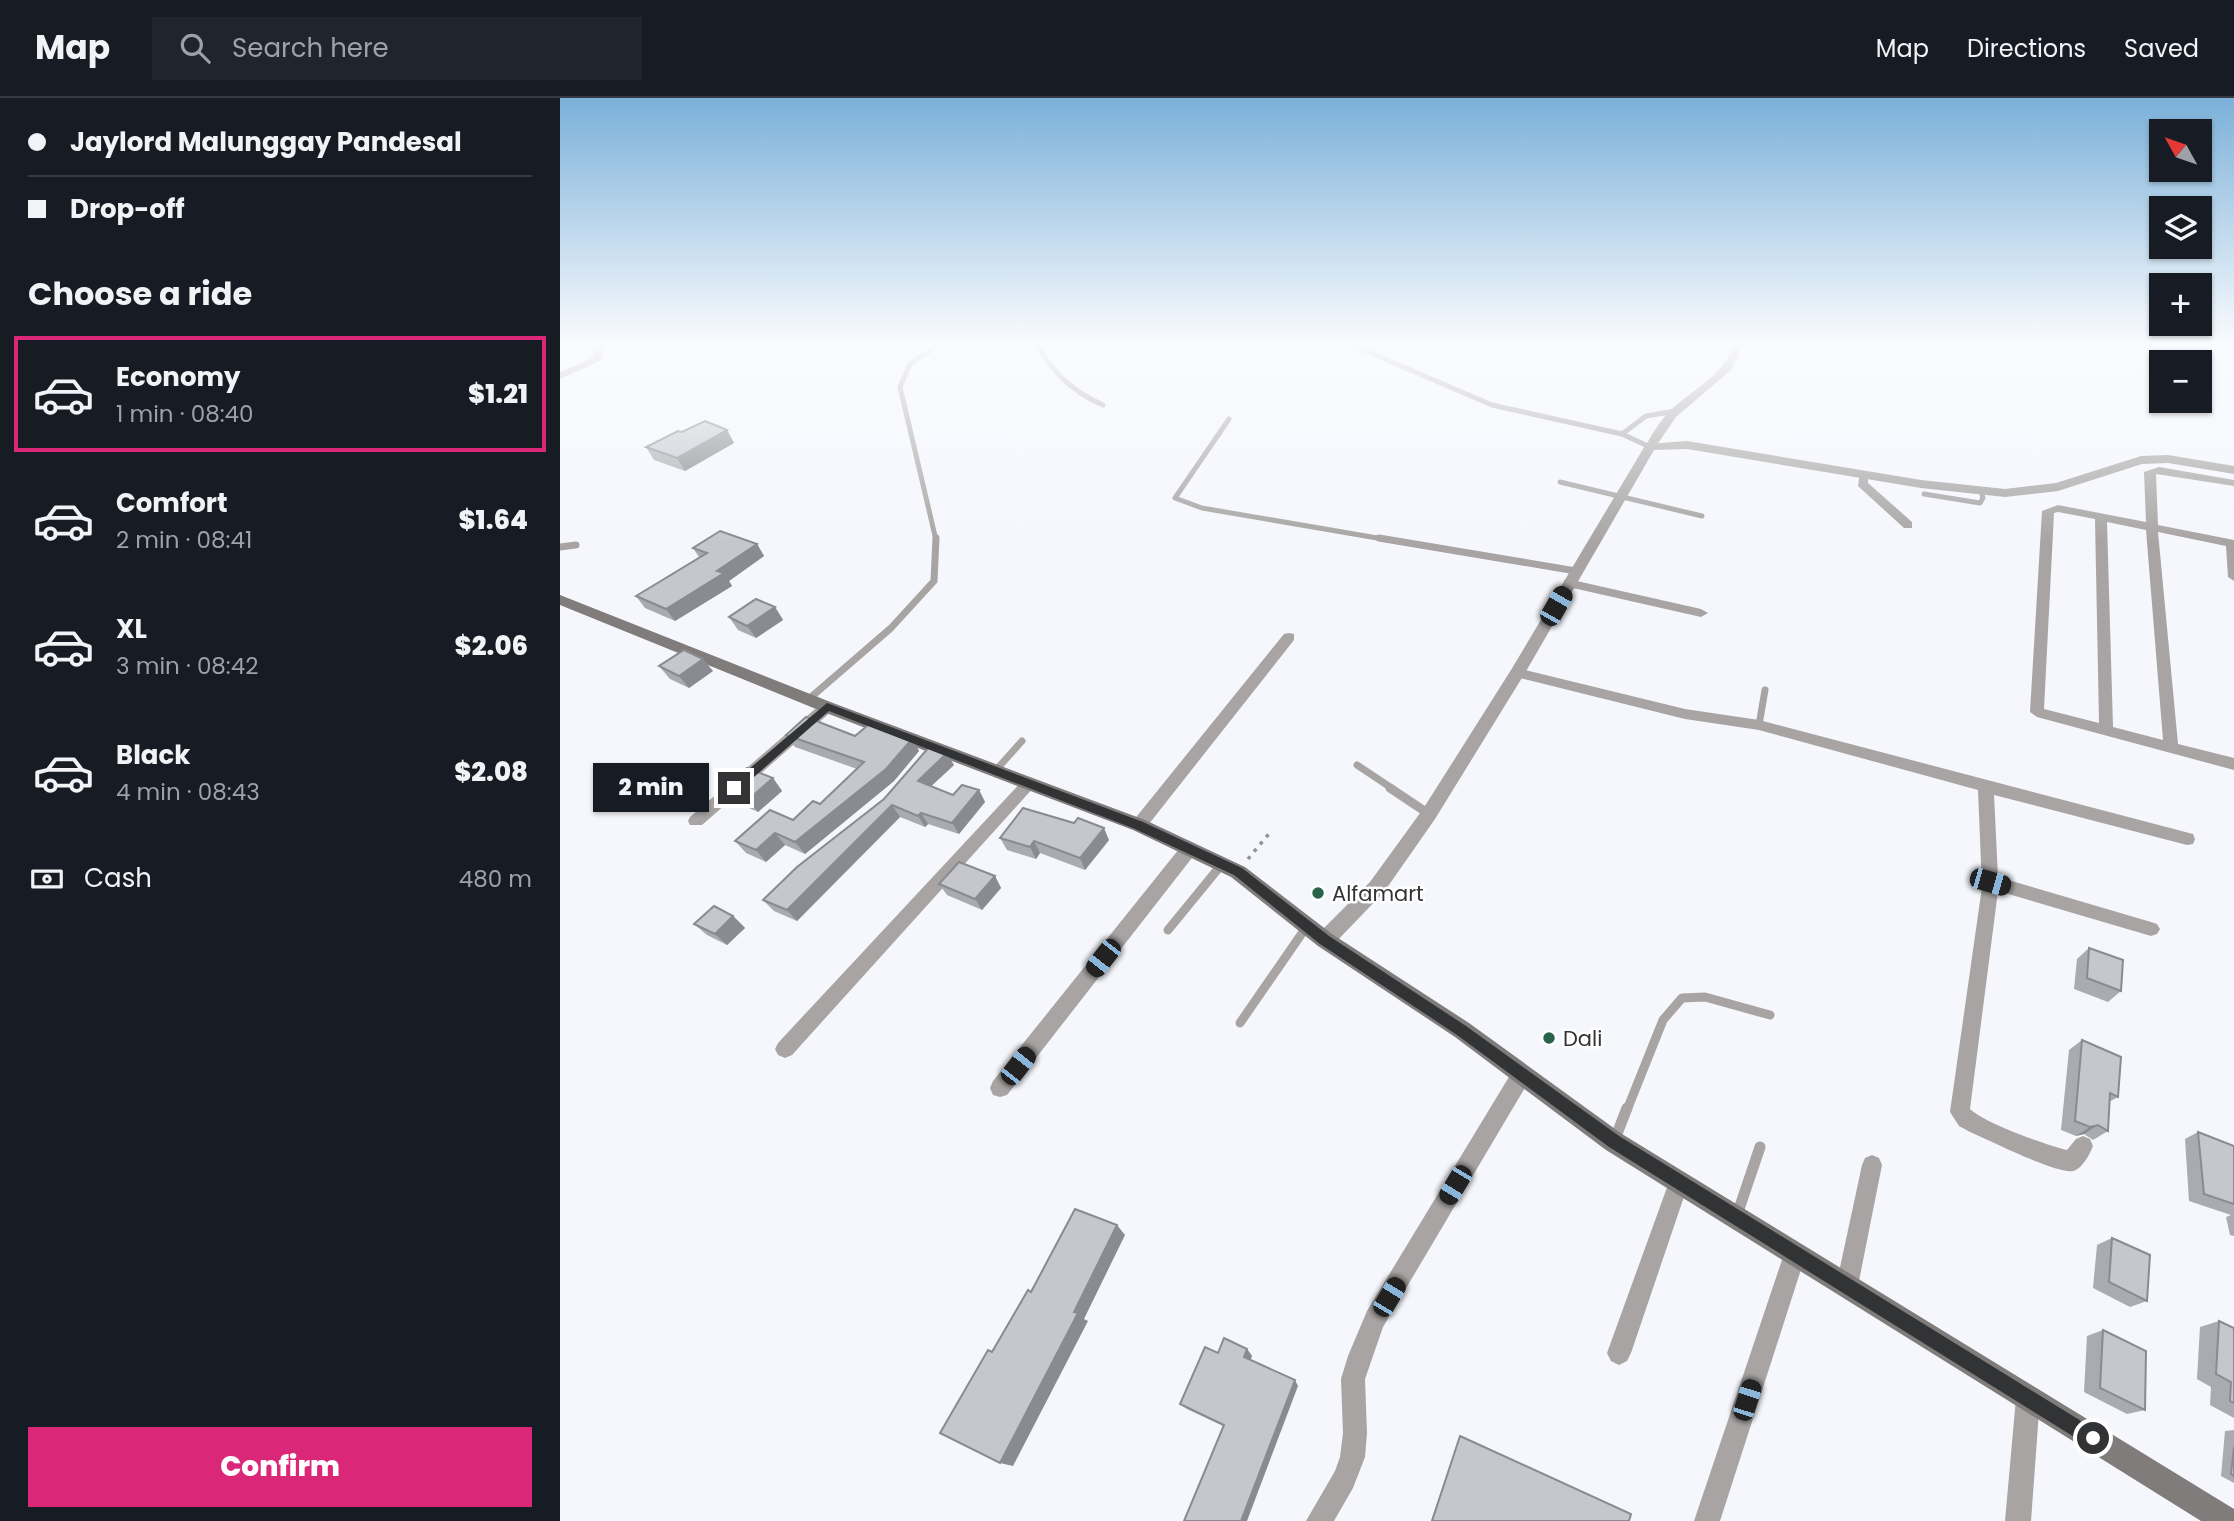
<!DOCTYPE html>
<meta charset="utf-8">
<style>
:root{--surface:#171b24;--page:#20242c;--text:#f1f3f6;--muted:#9ea1a6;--line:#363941;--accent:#db2777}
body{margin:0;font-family:Poppins,sans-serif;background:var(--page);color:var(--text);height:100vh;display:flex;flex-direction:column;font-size:26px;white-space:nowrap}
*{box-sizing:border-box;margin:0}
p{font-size:23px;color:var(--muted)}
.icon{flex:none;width:38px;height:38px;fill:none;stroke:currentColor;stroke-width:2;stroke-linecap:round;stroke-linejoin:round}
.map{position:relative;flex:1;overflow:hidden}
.side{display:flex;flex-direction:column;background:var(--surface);width:560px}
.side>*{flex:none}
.banner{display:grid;align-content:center;height:154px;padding:0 28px;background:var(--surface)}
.needle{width:46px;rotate:310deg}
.tools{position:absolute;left:1589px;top:21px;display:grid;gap:14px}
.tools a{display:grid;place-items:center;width:63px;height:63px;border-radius:0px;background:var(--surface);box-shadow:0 2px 5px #0004;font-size:35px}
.end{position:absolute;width:32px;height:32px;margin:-16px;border:9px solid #323335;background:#fff;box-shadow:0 0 0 4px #fff}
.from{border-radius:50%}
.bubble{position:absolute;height:49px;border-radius:0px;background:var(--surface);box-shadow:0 2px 5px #0004;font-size:23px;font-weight:800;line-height:49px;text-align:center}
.car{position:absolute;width:21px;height:42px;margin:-21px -10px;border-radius:9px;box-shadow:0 0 5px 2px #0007;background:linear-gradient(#222 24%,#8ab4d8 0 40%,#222 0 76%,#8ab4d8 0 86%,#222 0)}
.banner b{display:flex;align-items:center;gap:24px;height:66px;font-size:26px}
.banner b+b{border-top:2px solid var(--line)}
.banner i{width:18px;height:18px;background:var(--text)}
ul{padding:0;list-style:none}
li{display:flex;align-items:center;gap:21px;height:116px;margin:0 14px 10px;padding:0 14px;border:4px solid transparent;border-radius:0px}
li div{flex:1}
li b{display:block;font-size:26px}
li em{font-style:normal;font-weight:800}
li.current{border-color:var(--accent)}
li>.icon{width:63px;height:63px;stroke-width:1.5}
h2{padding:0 28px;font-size:32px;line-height:84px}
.pay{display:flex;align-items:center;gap:18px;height:77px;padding:0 28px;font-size:26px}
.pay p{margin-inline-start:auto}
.button{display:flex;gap:14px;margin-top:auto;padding:14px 28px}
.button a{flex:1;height:80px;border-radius:0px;background:var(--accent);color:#fff;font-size:28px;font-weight:800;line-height:80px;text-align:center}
header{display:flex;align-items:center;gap:42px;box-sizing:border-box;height:98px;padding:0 35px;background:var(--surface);border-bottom:2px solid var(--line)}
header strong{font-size:33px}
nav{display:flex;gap:38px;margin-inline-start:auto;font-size:24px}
.search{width:490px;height:63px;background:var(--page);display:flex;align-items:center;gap:18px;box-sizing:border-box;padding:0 24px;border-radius:0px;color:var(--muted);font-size:26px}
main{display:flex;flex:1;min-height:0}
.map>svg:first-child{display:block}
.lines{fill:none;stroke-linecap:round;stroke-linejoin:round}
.path{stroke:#929397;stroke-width:3.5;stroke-dasharray:3.5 6;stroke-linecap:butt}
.service-far3{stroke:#a7a4a3;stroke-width:5}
.service-far2{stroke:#a7a4a3;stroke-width:7}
.service-far1{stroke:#a7a4a3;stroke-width:9}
.service{stroke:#a7a4a3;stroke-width:11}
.minor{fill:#a7a4a3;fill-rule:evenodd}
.tertiary{fill:#a7a4a3;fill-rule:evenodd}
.secondary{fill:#807c7b;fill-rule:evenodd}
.wall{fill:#a9abb0}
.shaded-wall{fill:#8a8b90}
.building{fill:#c5c7cd;stroke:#8a8b90;stroke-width:2}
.route{fill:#323335}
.poi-dot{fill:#2a634b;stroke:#fff;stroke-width:2.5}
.labels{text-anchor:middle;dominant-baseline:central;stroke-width:5;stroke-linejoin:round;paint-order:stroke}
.poi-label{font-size:21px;fill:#323335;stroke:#fff;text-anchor:start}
</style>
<header>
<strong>Map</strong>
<div class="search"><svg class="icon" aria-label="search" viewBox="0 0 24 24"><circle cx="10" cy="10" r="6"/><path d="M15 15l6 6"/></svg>Search here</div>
<nav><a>Map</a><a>Directions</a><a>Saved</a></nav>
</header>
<main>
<section class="side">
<div class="banner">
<b><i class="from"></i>Jaylord Malunggay Pandesal</b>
<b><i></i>Drop-off</b>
</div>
<h2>Choose a ride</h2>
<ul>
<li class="current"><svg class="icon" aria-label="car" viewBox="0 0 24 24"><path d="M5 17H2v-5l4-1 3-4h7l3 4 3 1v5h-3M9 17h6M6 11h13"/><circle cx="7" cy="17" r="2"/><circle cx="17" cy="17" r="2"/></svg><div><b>Economy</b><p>1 min · 08:40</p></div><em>$1.21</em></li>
<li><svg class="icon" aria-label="car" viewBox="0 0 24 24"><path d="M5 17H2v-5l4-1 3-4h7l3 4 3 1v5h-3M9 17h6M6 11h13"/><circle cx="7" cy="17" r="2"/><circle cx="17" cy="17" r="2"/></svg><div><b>Comfort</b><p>2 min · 08:41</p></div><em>$1.64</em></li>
<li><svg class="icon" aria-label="car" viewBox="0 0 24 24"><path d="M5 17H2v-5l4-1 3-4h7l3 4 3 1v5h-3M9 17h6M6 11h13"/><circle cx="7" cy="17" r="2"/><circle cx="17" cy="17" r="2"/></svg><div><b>XL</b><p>3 min · 08:42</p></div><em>$2.06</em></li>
<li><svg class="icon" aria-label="car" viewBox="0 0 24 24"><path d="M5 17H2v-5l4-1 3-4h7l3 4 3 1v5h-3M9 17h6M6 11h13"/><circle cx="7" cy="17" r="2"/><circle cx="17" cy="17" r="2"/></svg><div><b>Black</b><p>4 min · 08:43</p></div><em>$2.08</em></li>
</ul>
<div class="pay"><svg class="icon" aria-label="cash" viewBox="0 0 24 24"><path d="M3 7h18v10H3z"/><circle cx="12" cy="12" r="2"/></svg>Cash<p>480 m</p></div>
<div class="button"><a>Confirm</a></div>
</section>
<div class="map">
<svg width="1674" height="1423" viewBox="0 0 1674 1423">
<rect width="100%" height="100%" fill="#f5f7fd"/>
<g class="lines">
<!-- path -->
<polyline class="path" points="688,761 712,732"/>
<!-- service-far3 -->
<g class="service-far3">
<path d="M476,246C494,275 511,293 543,307"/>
<polyline points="790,246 932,307 1062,336 1090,349"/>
<polyline points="669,321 615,400 642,410 829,442"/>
<polyline points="1062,336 1086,318 1116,313"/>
<polyline points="1000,384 1142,418"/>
<polyline points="1364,396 1420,405 1423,400 1421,393"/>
<polyline points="376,442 340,289 350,266 380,246"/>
</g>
<!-- service-far2 -->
<g class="service-far2">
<polyline points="819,440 1016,473"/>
<polyline points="0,449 16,447"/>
<polyline points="250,600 331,530 374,483 376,440"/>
<polyline points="1199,627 1205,592"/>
<polyline points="797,667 833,691"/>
<polyline points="436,672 462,643"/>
</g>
<!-- service-far1 -->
<g class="service-far1">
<polyline points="830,690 869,716"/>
<polyline points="608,832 662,766"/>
<polyline points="680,925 747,828"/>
<polyline points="1067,1012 1103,922 1122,900 1145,899 1210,917"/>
</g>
<!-- service -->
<g class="service">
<polyline points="1055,1041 1067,1010"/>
<polyline points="1177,1117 1200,1049"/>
</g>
<!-- minor -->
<g class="minor">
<polygon points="39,246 50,246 42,253 42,262 0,281 0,274 34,259 32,252"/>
<path d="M1174,246H1184L1171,272L1116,319L1094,351H1086L1085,349C1092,336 1100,323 1110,313C1134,290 1162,279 1174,246Z"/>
<path d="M1599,369L1674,382V388L1596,376L1598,427L1674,442V483L1668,479L1666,448L1598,434L1618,646L1674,660V672L1477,619L1470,614L1482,413L1498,407L1586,424L1584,374ZM1498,414L1535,421L1539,625L1484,611L1494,415ZM1547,424L1586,432L1603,642L1553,629Z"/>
<polygon points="1300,374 1308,374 1308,385 1352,424 1352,430 1344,430 1298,388"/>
<polygon points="1008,481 1141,511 1148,515 1141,519 1004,488 1004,482"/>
<polygon points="729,535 734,536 734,542 585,731 573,731 571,727 573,723 724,536"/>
<path d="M957,570L1125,611L1199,622L1633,736L1635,741L1633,746L1627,747L1434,697L1438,779L1591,824L1597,826L1600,831L1597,836L1591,838L1438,793L1410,1011C1425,1025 1485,1047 1507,1052L1516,1041L1523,1038L1530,1041L1533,1048C1530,1056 1522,1071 1513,1073C1496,1076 1429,1042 1410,1034L1399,1028L1390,1014L1422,789L1418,692L1199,632L1125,621L952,578L950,575L952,572Z"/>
<polygon points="267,604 274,609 272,613 142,727 130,727 128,723 130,719 262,605"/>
<polygon points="469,679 474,681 477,685 474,689 232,957 225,960 218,957 215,951 218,945 464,681"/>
<polygon points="629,744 635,746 637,751 635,756 447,997 440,999 433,997 430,990 433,983 623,746"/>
<polygon points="962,967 969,969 972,976 969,983 823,1229 805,1281 807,1335 805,1359 793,1390 774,1423 746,1423 775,1373 780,1359 783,1335 781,1281 788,1258 807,1213 955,969"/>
<polygon points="1312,1057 1319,1060 1322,1067 1298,1188 1295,1196 1287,1199 1279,1196 1276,1188 1302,1067 1305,1060"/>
<polygon points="1119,1074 1126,1077 1129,1084 1071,1255 1067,1263 1059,1267 1051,1263 1047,1255 1109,1084 1112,1077"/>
<polygon points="1235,1145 1243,1148 1246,1156 1160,1423 1134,1423 1224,1156 1227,1148"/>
<polygon points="1468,1288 1476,1292 1480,1300 1471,1423 1445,1423 1456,1300 1460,1292"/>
</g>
<!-- tertiary -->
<polygon class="tertiary" points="1127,343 1361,382 1445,391 1496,385 1581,358 1608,357 1674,368 1674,376 1608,365 1582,366 1498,393 1445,399 1361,390 1127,351 1094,352 965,575 875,721 824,794 772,848 765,850 758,848 755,842 758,836 810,784 863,711 951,572 1086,346"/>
<!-- secondary -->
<polygon class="secondary" points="0,497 273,605 585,722 685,769 772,836 909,925 1062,1036 1674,1411 1674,1423 1641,1423 1046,1052 895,939 758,848 671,779 573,732 261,613 0,507"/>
</g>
<!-- wall -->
<g class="wall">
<polygon points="167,332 174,345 125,373 94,362 86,349"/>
<polygon points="197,446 204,458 169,483 172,488 115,523 85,510 76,498 139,459 133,450"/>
<polygon points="215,509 223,522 196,540 178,532 169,519"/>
<polygon points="99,568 153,573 129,590 110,581"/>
<polygon points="226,637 295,638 352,641 359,653 334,683 245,756 225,747 206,764 186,755 175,743 233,722 260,706 297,671 235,649"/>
<polygon points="394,667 371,688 393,697 419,692 425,704 399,736 368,726 365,729 340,719 237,823 214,813 203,802 324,701"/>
<polygon points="213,680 222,693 198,714 173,703 162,691"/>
<polygon points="440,740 549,742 525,772 480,755 476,761 447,752"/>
<polygon points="435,778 441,790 422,812 387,797 379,786"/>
<polygon points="173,818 185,830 167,847 147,837 134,826"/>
<polygon points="1529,850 1561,893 1548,904 1514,891 1517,861"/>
<polygon points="1522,942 1558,999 1549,1004 1548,1033 1533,1042 1524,1036 1516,1038 1501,1032 1509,952"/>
<polygon points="1638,1034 1674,1048 1674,1138 1670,1137 1666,1119 1671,1117 1629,1103 1625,1041"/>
<polygon points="1552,1140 1587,1203 1570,1209 1533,1190 1537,1147"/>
<polygon points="1659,1223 1674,1230 1674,1320 1650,1307 1651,1289 1637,1281 1640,1229"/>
<polygon points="1543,1232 1585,1312 1567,1316 1524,1294 1527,1238"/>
<polygon points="687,1251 692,1258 690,1262 738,1288 663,1328 627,1311 620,1306 658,1255"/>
<polygon points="1674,1332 1674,1385 1661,1378 1665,1333"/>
<polygon points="900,1338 1069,1423 871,1423"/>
</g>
<!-- shaded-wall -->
<g class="shaded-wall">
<polygon points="167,332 174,345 125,373 117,360"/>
<polygon points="197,446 204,458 169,483 172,488 115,523 106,511 157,473"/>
<polygon points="215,509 223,522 196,540 187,528"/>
<polygon points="143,561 153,573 129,590 119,578"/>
<polygon points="352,641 359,653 334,683 245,756 235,744"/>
<polygon points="387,655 394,667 365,694 358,683"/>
<polygon points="213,680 222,693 198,714 188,702"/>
<polygon points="419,692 425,704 399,736 392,725"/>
<polygon points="332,707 340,719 237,823 227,812"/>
<polygon points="361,715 368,726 365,729 358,718"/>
<polygon points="544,730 549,742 525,772 520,760"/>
<polygon points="215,735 225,747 206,764 196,752"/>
<polygon points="474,743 480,755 476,761 470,749"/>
<polygon points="435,778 441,790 422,812 415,801"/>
<polygon points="173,818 185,830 167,847 155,836"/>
<polygon points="1538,1027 1524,1036 1516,1038 1530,1029"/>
<polygon points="557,1127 565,1137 524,1221 528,1223 453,1368 440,1365"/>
<polygon points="687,1251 692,1258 689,1266 684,1259"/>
<polygon points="735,1282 738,1288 687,1423 681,1423"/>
</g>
<!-- building -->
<g class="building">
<polygon points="145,323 167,332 117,360 86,349 118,333 122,334"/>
<polygon points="160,433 197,446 157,473 164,475 106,511 76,498 147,455 133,450"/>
<polygon points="196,501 215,509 187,528 169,519"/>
<polygon points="124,552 143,561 119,578 99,568"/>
<polygon points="246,619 295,638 308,627 352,641 326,671 235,744 215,735 196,752 175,743 210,712 233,722 253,703 260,706 304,664 226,637"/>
<polygon points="370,648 387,655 358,683 393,697 402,687 419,692 392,725 361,715 358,718 332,707 227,812 203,802 237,769 324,701"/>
<polygon points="187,670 213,680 188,702 162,691"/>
<polygon points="463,710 514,725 518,720 544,730 520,760 474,743 470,749 440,740"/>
<polygon points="399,764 435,778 415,801 379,786"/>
<polygon points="154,808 173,818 155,836 134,826"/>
<polygon points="1529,850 1563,862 1561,893 1527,880"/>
<polygon points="1522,942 1561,959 1558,999 1550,995 1548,1033 1538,1027 1530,1029 1515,1023"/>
<polygon points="1638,1034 1674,1048 1674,1106 1644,1096"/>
<polygon points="515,1111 557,1127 514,1214 518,1215 440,1365 380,1335 428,1252 432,1254 468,1192 471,1194"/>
<polygon points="1552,1140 1590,1157 1587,1203 1549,1184"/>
<polygon points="1659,1223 1674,1230 1674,1305 1670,1303 1671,1284 1656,1276"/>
<polygon points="1543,1232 1586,1253 1585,1312 1540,1290"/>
<polygon points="664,1240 687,1251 684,1259 735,1282 681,1423 624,1423 664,1327 620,1306 645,1249 658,1255"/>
<polygon points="900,1338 1071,1416 1069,1423 872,1423"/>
<polygon points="1674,1349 1674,1378 1671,1376"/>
</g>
<!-- sky -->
<linearGradient id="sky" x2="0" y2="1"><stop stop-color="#7bb0d9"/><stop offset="0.55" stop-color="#fafbfe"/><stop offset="1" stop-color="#fafbfe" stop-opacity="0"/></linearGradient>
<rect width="1674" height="445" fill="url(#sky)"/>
<!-- route -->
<polygon class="route" points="267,605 583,724 682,770 769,838 906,928 1059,1038 1539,1334 1542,1340 1539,1347 1533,1349 1527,1347 1049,1049 897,937 760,846 674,777 575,731 269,613 178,693 170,693 170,687"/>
<!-- markers -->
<g class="poi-dot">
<circle cx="758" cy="795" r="7"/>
<circle cx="989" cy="940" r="7"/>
</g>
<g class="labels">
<!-- poi labels -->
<g class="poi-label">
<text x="772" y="795">Alfamart</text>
<text x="1003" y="940">Dali</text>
</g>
</g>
</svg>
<div class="tools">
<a><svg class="needle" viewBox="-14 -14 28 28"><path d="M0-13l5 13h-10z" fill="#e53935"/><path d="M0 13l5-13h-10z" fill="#9ea1a6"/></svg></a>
<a><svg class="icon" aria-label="layers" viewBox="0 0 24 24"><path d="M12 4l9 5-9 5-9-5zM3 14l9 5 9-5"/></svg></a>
<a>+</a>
<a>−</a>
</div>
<i class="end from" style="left:1533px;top:1340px"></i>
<i class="end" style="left:174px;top:690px"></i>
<div class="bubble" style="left:33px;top:665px;width:116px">2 min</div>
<i class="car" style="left:996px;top:508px;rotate:30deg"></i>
<i class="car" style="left:1430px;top:784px;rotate:106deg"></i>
<i class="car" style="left:543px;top:860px;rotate:218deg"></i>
<i class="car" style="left:458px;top:968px;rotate:38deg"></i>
<i class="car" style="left:895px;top:1087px;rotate:211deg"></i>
<i class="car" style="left:829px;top:1199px;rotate:31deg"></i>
<i class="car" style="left:1187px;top:1302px;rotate:18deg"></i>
</div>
</main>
